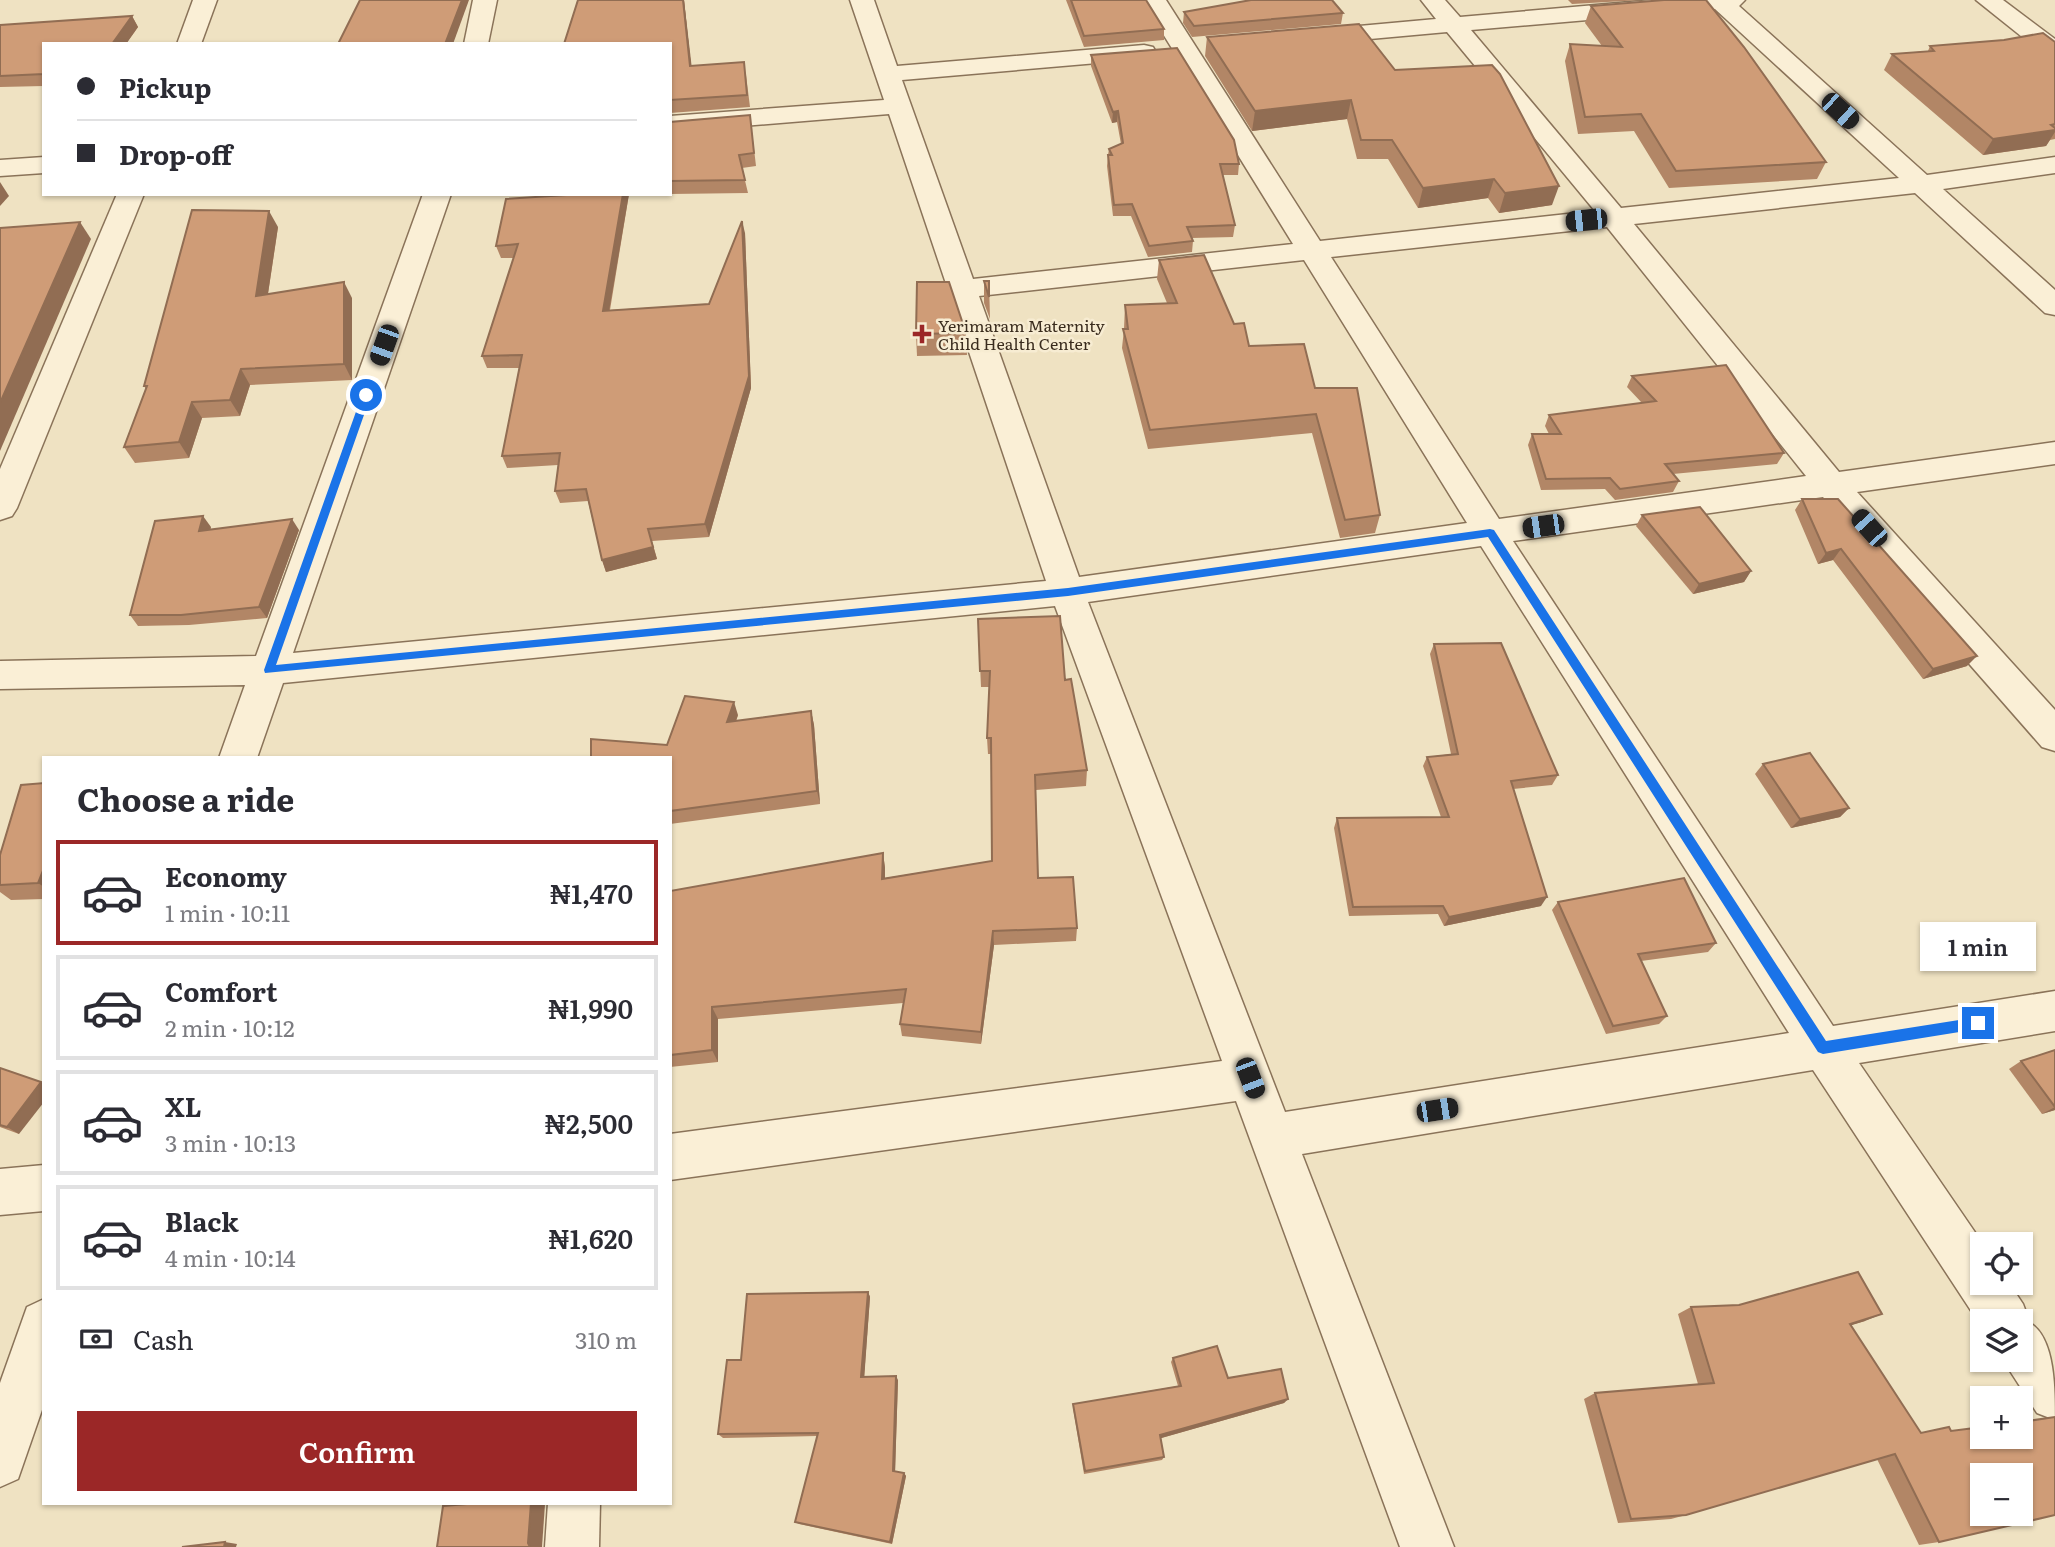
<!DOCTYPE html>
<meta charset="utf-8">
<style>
:root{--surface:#fff;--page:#f2f2f3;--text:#2b2b33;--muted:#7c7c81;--line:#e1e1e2;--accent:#9b2727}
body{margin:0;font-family:Literata,serif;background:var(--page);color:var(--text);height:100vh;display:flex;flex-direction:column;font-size:26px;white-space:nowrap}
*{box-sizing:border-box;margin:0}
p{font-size:23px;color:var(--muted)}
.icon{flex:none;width:38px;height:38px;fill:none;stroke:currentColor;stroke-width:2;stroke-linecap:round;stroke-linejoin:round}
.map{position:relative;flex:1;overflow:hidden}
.sheet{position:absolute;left:42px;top:756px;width:630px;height:749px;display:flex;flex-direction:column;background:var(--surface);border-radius:0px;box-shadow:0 2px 5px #0004}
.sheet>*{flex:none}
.guide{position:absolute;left:42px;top:42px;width:630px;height:154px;border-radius:0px;box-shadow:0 2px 5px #0004;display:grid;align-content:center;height:154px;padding:0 35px;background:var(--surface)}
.buttons{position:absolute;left:1970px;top:1232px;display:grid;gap:14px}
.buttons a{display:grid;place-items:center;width:63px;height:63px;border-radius:0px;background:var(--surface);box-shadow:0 2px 5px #0004;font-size:35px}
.end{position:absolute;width:32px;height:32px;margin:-16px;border:9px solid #1a73e8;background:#fff;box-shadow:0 0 0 4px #fff}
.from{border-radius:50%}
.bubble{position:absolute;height:49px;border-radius:0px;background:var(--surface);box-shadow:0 2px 5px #0004;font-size:23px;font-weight:600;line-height:49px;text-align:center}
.car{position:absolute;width:21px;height:42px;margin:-21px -10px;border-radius:9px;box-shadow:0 0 5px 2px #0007;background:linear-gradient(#222 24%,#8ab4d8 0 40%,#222 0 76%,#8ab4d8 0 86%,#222 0)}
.guide b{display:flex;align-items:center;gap:24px;height:66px;font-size:26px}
.guide b+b{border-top:2px solid var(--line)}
.guide i{width:18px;height:18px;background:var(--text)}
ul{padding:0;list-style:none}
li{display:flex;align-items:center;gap:21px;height:105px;margin:0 14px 10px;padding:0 21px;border:4px solid var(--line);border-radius:0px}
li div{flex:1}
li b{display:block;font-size:26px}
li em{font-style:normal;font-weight:600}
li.selected{border-color:var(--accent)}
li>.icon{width:63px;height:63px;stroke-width:1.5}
h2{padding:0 35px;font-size:32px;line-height:84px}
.pay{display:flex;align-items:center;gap:18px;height:77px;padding:0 35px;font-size:26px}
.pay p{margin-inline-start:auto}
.button{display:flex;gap:14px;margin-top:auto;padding:14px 35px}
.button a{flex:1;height:80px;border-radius:0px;background:var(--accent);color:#fff;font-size:28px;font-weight:600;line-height:80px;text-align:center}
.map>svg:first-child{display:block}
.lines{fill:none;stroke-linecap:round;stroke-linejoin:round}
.minor-casing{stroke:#8a7359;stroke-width:3}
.minor{fill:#faefd6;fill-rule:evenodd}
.wall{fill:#b28666}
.shaded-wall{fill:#916d53}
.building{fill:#cf9c77;stroke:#916d53;stroke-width:2;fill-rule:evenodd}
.route{fill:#1a73e8}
.poi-dot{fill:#9b2727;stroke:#f7ecd2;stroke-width:2.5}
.labels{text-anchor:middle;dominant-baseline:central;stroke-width:5;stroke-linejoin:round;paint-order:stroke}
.far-poi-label{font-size:16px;fill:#392b1d;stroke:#f7ecd2;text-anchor:start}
</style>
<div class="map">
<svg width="2055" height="1547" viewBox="0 0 2055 1547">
<rect width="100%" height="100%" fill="#efe2c2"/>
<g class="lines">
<!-- minor casing -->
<g class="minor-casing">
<g id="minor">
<polygon points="193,0 217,0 201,44 177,44"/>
<polygon points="473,0 497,0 488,44 464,44"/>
<path d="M850,0H874L897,66L1144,45L1153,47L1156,52L1153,57L1144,59L902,80L973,279L1293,244L1142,0H1166L1320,241L1595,211L1447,32L1315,44L1306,42L1303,37L1306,32L1315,30L1436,19L1421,0H1445L1460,17L1653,0H1745L1739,6L1927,175L2055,157V173L1943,189L2055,290V315L2045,313L1915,193L1634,224L1839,472L2055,442V464L1857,492L2055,710V751L2042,747L1823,497L1513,541L1833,1026L2055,991V1031L1859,1063L1983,1244V1283H2009L2023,1304L2030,1323C2055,1338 2055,1389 2055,1420L2037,1413L2003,1360H2021V1321H1983V1329L1813,1070L1302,1154L1454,1547H1400L1236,1101L670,1180V1134L1222,1061L1055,606L283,683L257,758H219L245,685L0,689V661L256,656L423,194H451L293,653L1046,581L889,114L670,132V116L884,100ZM1715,9L1899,178L1621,208L1471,30ZM1607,227L1806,476L1499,519L1331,257ZM1304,260L1467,523L1079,577L979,296ZM1481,546L1789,1033L1285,1112L1088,602Z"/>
<polygon points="1976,0 2003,0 2055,39 2055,58 2046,56"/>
<polygon points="44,157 44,173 0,176 0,160"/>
<polygon points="117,194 144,194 17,508 12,516 0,520 0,469"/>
<polygon points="44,1165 44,1211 0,1215 0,1169"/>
<polygon points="44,1299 44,1404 18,1479 0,1487 0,1383 27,1307"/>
<polygon points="548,1503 600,1503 599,1547 545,1547"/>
</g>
</g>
<!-- minor -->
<use href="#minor" class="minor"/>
</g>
<!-- wall -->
<g class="wall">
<polygon points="578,0 684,0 691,66 746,75 750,107 670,113 670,44"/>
<polygon points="1066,0 1146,0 1164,29 1164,40 1084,47"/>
<polygon points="1568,0 1642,0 1572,4"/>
<polygon points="1591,6 1826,162 1817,179 1669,188 1634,131 1578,134 1565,61 1570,44 1602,46 1585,23"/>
<polygon points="1184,12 1343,13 1341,24 1192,37 1183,23"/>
<polygon points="132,16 138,27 126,44 44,44 44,86 0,87 0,25"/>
<polygon points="1207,37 1395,70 1552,205 1499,213 1488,198 1418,208 1388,159 1357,159 1347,119 1252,131 1205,56"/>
<polygon points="2055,42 2055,139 2050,140 2046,146 1983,155 1884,70 1892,54 1928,51 1930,46"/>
<polygon points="1091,55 1239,164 1238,175 1223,175 1235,225 1233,237 1192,238 1193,241 1192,252 1148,257 1131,216 1113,216 1107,166 1108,155 1109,149 1121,144 1117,122 1112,123 1091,66"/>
<polygon points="750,115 756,166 742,168 748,193 670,194 670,122"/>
<polygon points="582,194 629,194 610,310 709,304 745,233 751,388 709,537 652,541 657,559 606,572 602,560 588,501 560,503 555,491 558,465 507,468 502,456 519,368 487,368 482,356 514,258 501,258 496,246"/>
<polygon points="278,227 268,294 352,298 352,380 250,385 240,416 202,418 189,458 135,463 124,447 146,389 144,386"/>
<polygon points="1159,260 1234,324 1249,346 1315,388 1380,515 1375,533 1340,538 1312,433 1148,449 1122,348 1124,329 1125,305 1167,303 1157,279"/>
<polygon points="984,281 989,281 990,319 984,303"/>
<polygon points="966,333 967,355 917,356 916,334"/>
<polygon points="1632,376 1784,453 1777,464 1673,474 1679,481 1673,492 1615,500 1605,489 1541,490 1528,445 1532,434 1549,434 1545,426 1549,415 1642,403 1627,387"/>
<polygon points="1802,499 1967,666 1923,679 1833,560 1818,564 1795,510"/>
<polygon points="1642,515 1751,571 1744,582 1693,594 1636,526"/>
<polygon points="211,527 210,530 299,530 267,618 189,625 138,626 130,615"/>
<polygon points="978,619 1065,680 1087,770 1086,786 1036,790 1038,878 1077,928 1076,941 994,945 981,1044 902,1036 900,1024 903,1003 718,1019 718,1062 670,1067 670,891 883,853 885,868 885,878 992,861 991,754 988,754 987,738 989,687 981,687"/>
<polygon points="1434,644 1558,775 1552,785 1513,789 1541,906 1444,926 1438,914 1349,916 1334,828 1337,818 1441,817 1423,766 1427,757 1451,754 1430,654"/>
<polygon points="811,711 814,725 820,804 670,824 670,758 667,745 738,715 736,721"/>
<polygon points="1763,764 1849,808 1840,817 1791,828 1755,774"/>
<polygon points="44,783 44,899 11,900 0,892 0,855"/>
<polygon points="1558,902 1716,943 1708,952 1641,961 1667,1016 1659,1024 1606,1034 1552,910"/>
<polygon points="2055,1050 2055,1110 2042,1114 2009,1069 2021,1061"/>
<polygon points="0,1068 19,1134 0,1127"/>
<polygon points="868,1292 870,1297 864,1377 898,1380 895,1471 904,1473 906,1476 892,1544 799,1524 795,1522 817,1436 723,1438 718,1434 741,1360"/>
<polygon points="1691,1307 1865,1321 1851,1325 1939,1542 1919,1545 1877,1459 1686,1515 1671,1519 1618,1523 1584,1399 1595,1393 1698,1384 1678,1314"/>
<polygon points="1173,1358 1288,1399 1284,1403 1161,1438 1164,1457 1162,1460 1084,1474 1073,1408 1073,1404 1178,1386 1171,1362"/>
</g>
<!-- shaded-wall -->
<g class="shaded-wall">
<polygon points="462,0 469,0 453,44 445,44"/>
<polygon points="683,0 684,0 693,78 690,66"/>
<polygon points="132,16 138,27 126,44 112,44"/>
<polygon points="1351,100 1347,119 1252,131 1255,111"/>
<polygon points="1118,111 1117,122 1112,123 1113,112"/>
<polygon points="2055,130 2055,132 2046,146 1983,155 1993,139"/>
<polygon points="1494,179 1488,198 1418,208 1423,188"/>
<polygon points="0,182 9,196 0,206"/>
<polygon points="1559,186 1552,205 1499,213 1505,193"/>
<polygon points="623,194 629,194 607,323 603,311"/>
<polygon points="269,211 278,227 265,313 256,296"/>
<polygon points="742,221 745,233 751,388 709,537 705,524"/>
<polygon points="80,222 91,239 0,451 0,403"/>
<polygon points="344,282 352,298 352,380 344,364"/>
<polygon points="241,369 250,385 240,416 230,400"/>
<polygon points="192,402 202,418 189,458 179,442"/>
<polygon points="203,516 211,527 207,542 199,531"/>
<polygon points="292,519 299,530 267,618 259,607"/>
<polygon points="648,529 657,559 606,572 602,560"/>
<polygon points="1841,549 1833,560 1818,564 1826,553"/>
<polygon points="1751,571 1744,582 1693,594 1699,584"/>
<polygon points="1977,656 1967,666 1923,679 1933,669"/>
<polygon points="734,702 738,715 731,735 727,722"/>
<polygon points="811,711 814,725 820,804 817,791"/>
<polygon points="1849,808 1840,817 1791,828 1800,819"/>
<polygon points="883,853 885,868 885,893 882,879"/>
<polygon points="44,868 44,887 38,883"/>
<polygon points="1547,897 1541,906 1444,926 1449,917"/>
<polygon points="993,931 994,945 981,1044 981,1032"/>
<polygon points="712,1007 718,1019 718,1062 712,1050"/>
<polygon points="41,1082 44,1083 44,1102 19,1134 7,1127"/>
<polygon points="2055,1107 2055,1110 2042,1114"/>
<polygon points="868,1292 870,1297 864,1381 861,1377"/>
<polygon points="1882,1314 1865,1321 1833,1331 1850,1324"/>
<polygon points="896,1376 898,1380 895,1474 893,1471"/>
<polygon points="1288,1399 1284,1403 1158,1439 1160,1435"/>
<polygon points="904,1473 906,1476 892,1544 890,1542"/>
<polygon points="531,1503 545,1504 542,1547 530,1547 528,1543"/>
<polygon points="225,1542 237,1544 236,1547 224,1547"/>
</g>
<!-- building -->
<g class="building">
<polygon points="360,0 462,0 445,44 338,44"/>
<polygon points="578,0 683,0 690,66 744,62 747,95 670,100 670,44 564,44"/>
<polygon points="1071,0 1146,0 1164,29 1084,36"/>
<polygon points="1251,0 1332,0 1343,13 1194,26 1184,12"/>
<polygon points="1664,0 1706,0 1744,47 1826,162 1676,171 1641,114 1585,117 1570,44 1622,47 1591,6"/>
<polygon points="132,16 112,44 44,44 44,74 0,76 0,25"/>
<polygon points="1359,24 1395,70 1492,65 1500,74 1559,186 1505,193 1494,179 1423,188 1392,140 1361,140 1351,100 1255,111 1207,37"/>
<polygon points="2043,33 2055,42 2055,124 2051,125 2055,128 2055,130 1993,139 1892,54 1934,51 1930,46 2004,40"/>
<polygon points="1177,48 1234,140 1239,164 1220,164 1235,225 1187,227 1193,241 1149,246 1132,204 1114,205 1108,155 1112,155 1109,149 1123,143 1118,111 1113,112 1091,55"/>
<polygon points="750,115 754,153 739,155 745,180 670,181 670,122"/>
<polygon points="582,194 623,194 603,311 709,304 742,221 749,376 705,524 648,529 653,547 602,560 586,489 555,491 560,453 502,456 522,355 482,356 518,244 496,246 506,199"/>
<polygon points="192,210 269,211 256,296 344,282 344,364 241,369 230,400 192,402 179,442 124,447 147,386 144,386"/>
<polygon points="80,222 0,403 0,228"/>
<polygon points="1204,255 1234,324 1244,323 1249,346 1304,344 1315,388 1357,388 1380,515 1345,520 1316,414 1150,430 1123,329 1128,329 1125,305 1177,303 1159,260"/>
<polygon points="984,281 989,281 989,297"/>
<polygon points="917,282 949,282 966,333 916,334"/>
<polygon points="1726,365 1784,453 1665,464 1679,481 1620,489 1610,478 1546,479 1532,434 1561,434 1549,415 1656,401 1632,376"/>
<polygon points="1802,499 1838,499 1977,656 1933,669 1841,549 1826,553"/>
<polygon points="1700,507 1751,571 1699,584 1642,515"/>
<polygon points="203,516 199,531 292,519 259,607 181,615 130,615 155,521"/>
<polygon points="1060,616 1065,680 1071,679 1087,770 1035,775 1038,878 1073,877 1077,928 993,931 981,1032 900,1024 906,989 712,1007 712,1050 670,1055 670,891 883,853 882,879 992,861 991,738 987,738 990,671 980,671 978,619"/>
<polygon points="1501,643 1558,775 1511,781 1547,897 1449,917 1443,906 1353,907 1337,818 1449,817 1427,757 1458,754 1434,644"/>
<polygon points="685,696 734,702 727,722 811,711 817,791 670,811 670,758 591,758 591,739 667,745"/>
<polygon points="1810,753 1849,808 1800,819 1763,764"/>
<polygon points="44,783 44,868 38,883 0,885 0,855 21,785"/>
<polygon points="1684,878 1716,943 1638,954 1667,1016 1613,1026 1558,902"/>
<polygon points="2055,1050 2055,1107 2021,1061"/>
<polygon points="0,1068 41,1082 7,1127 0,1125"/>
<path d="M1858,1272L1882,1314L1850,1324L1921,1433L1949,1427L1951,1431L1983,1427V1437H2021V1422L2055,1417V1515L1939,1542L1895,1454L1686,1515L1631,1519L1595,1393L1714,1383L1691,1307L1739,1305ZM1983,1475H2021V1514H1983Z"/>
<polygon points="868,1292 861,1377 896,1376 893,1471 904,1473 890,1542 795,1522 818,1433 718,1434 727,1360 741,1360 747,1294"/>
<polygon points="1217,1346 1228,1378 1281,1369 1288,1399 1160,1435 1164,1457 1085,1471 1073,1404 1181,1386 1173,1358"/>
<polygon points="479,1503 531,1503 528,1543 530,1547 437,1547 443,1506"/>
<polygon points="225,1542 224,1547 182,1547"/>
</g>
<!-- route -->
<polygon class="route" points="363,392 371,395 276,665 1068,588 1490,529 1494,530 1826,1041 1978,1017 1984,1023 1978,1029 1823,1054 1818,1052 1488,537 1068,596 265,673 264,670"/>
<!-- markers -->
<path class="poi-dot" d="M918.5 323.5h7v7h7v7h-7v7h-7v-7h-7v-7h7z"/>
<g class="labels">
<!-- far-poi labels -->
<g class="far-poi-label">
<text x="938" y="325">Yerimaram Maternity<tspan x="938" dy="18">Child Health Center</tspan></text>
</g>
</g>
</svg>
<div class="buttons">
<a><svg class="icon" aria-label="locate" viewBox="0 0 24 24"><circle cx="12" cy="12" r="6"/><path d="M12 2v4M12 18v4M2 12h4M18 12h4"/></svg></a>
<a><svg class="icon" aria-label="layers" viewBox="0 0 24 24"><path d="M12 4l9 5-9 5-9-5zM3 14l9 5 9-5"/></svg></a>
<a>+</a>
<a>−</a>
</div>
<i class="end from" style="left:366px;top:395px"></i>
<i class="end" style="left:1978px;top:1023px"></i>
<div class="bubble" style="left:1920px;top:922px;width:116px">1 min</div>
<i class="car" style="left:1840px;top:111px;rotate:132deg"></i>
<i class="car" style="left:1586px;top:220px;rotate:264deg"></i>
<i class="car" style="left:384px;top:345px;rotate:200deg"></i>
<i class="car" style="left:1543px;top:526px;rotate:262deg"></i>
<i class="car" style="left:1869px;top:528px;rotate:318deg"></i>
<i class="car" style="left:1250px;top:1078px;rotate:159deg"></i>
<i class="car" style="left:1437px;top:1110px;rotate:81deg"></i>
<div class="guide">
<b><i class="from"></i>Pickup</b>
<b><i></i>Drop-off</b>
</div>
<section class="sheet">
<h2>Choose a ride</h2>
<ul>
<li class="selected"><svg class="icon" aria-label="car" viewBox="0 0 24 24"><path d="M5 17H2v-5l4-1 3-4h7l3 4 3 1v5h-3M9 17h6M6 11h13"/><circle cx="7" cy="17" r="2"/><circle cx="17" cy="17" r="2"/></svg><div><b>Economy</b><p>1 min · 10:11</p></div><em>₦1,470</em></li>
<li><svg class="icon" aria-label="car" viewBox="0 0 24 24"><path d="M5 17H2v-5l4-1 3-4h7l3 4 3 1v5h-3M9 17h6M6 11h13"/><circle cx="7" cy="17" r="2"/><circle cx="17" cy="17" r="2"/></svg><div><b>Comfort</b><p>2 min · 10:12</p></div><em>₦1,990</em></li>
<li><svg class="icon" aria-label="car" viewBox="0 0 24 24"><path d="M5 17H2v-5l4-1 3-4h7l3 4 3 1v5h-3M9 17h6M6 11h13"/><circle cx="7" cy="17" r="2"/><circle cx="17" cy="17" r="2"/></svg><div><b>XL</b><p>3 min · 10:13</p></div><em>₦2,500</em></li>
<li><svg class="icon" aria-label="car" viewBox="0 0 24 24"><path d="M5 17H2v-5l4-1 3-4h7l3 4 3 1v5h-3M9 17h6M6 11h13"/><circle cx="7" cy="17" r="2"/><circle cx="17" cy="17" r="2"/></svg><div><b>Black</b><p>4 min · 10:14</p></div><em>₦1,620</em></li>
</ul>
<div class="pay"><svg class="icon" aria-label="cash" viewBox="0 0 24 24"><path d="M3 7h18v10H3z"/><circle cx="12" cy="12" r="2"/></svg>Cash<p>310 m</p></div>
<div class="button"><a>Confirm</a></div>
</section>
</div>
